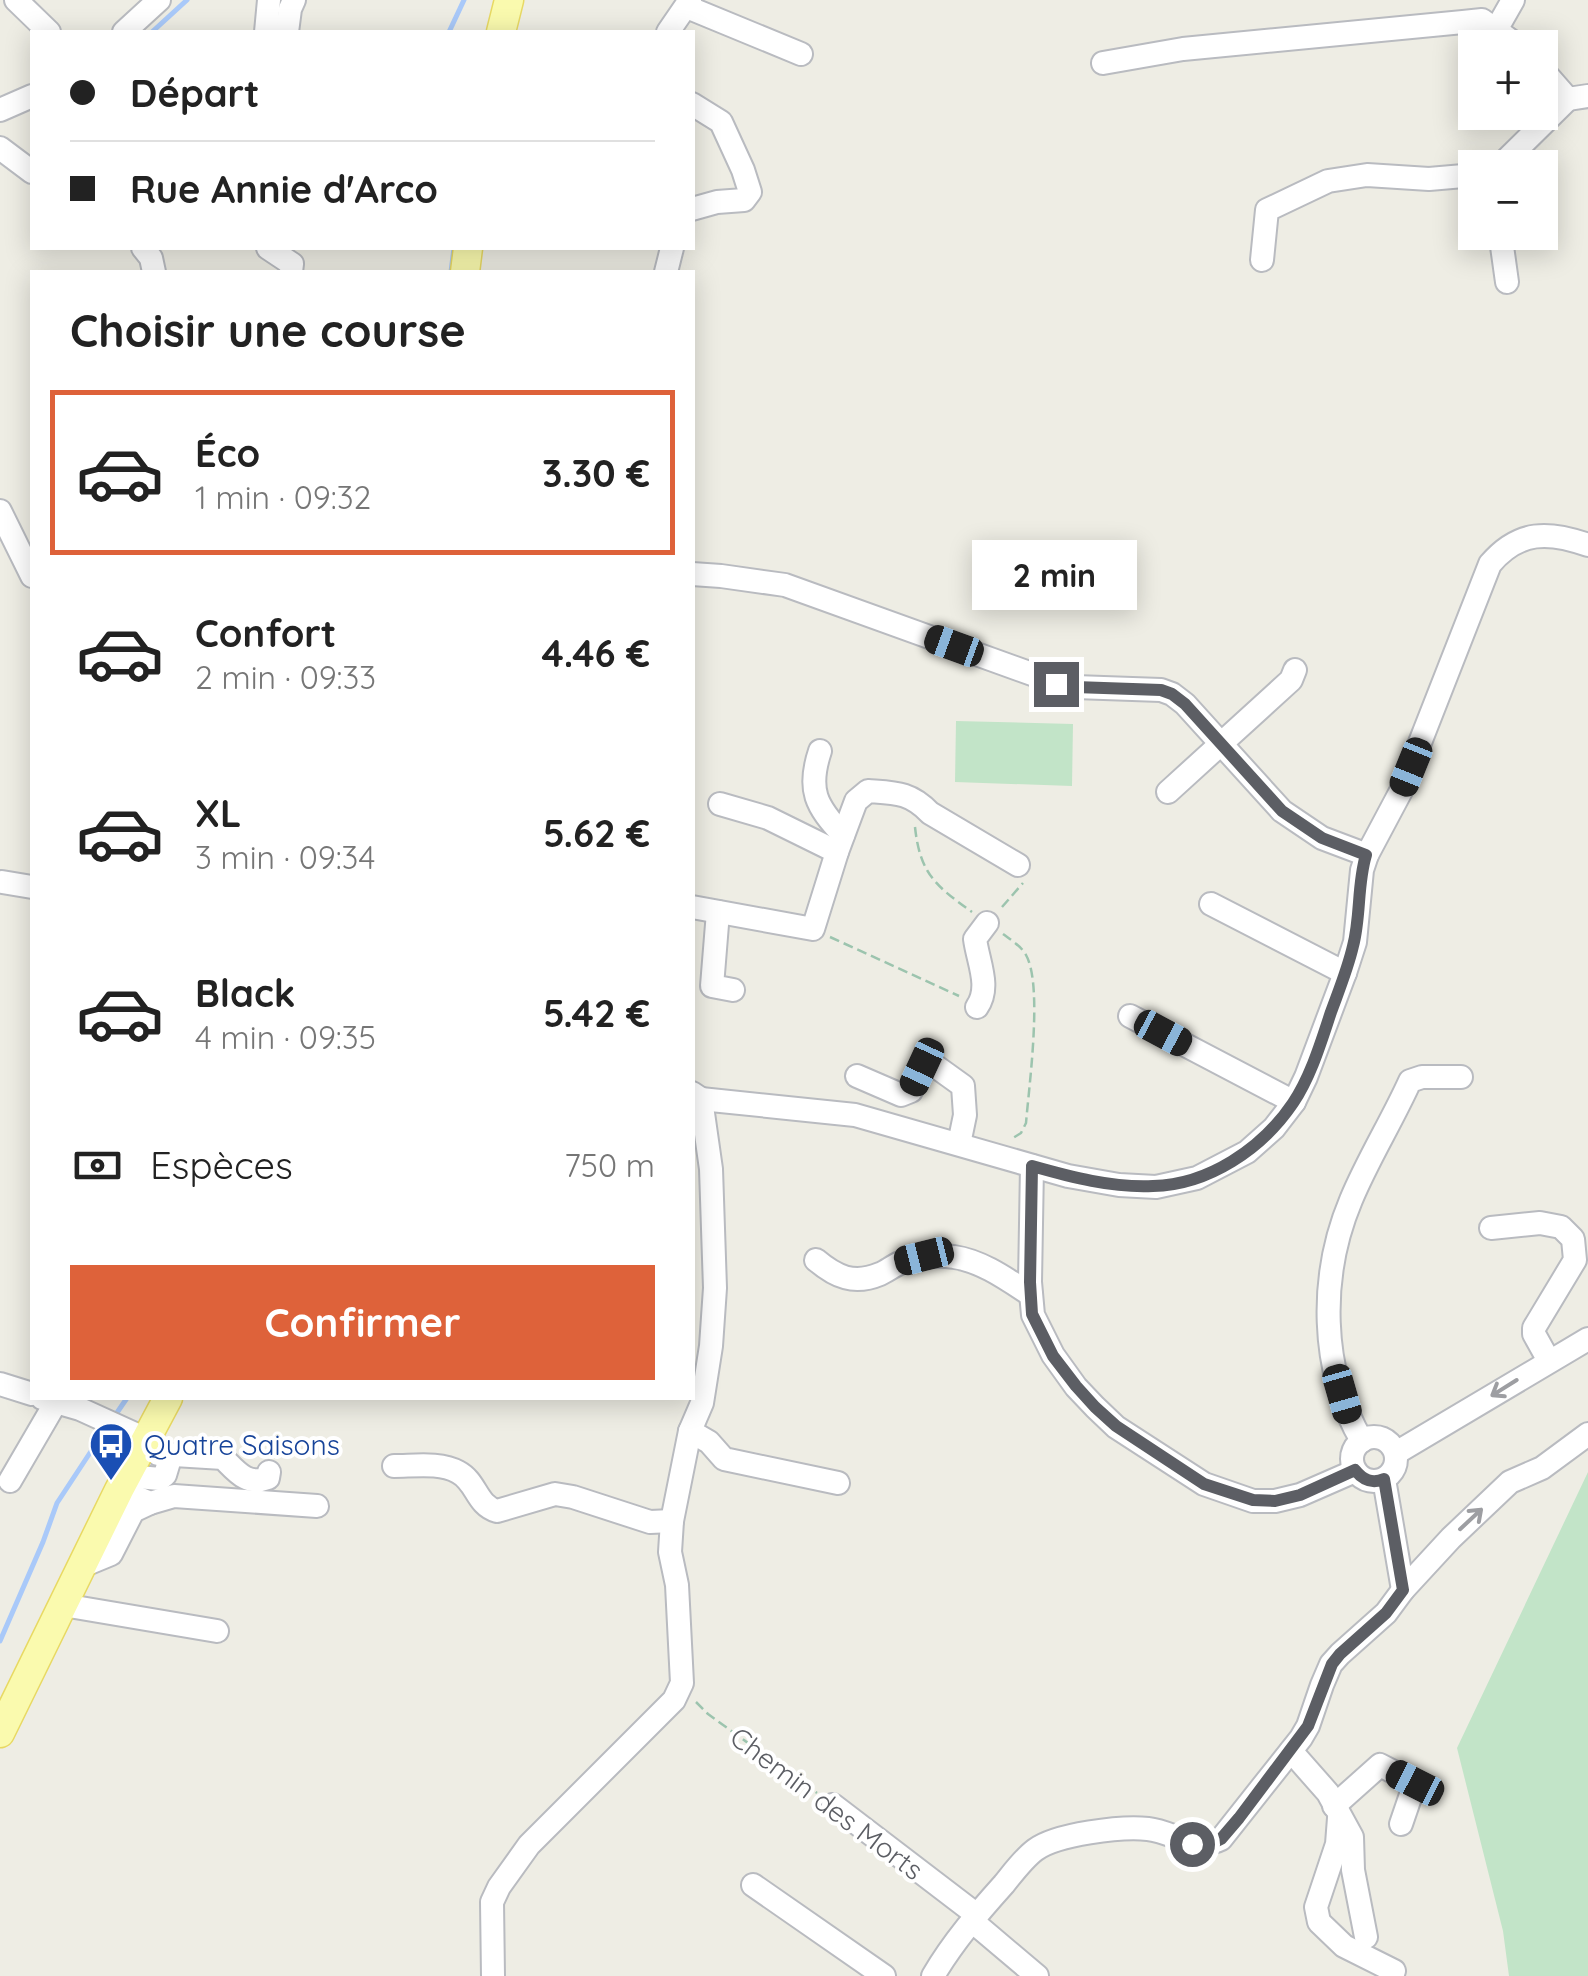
<!DOCTYPE html>
<html lang="fr">
<meta charset="utf-8">
<style>
:root{--surface:#fff;--page:#f2f2f2;--text:#222;--muted:#767676;--line:#e0e0e0;--accent:#de623a}
body{margin:0;font-family:Quicksand,sans-serif;background:var(--page);color:var(--text);height:100vh;display:flex;flex-direction:column;font-size:38px;white-space:nowrap}
*{box-sizing:border-box;margin:0}
p{font-size:32px;color:var(--muted)}
.icon{flex:none;width:55px;height:55px;fill:none;stroke:currentColor;stroke-width:2;stroke-linecap:round;stroke-linejoin:round}
.map{position:relative;flex:1;overflow:hidden}
.drawer{position:absolute;left:30px;top:270px;width:665px;height:1130px;display:flex;flex-direction:column;background:var(--surface);border-radius:0px;box-shadow:0 5px 25px #0003}
.drawer>*{flex:none}
.hud{position:absolute;left:30px;top:30px;width:665px;height:220px;border-radius:0px;box-shadow:0 5px 25px #0003;display:grid;align-content:center;height:220px;padding:0 40px;background:var(--surface)}
.fabs{position:absolute;left:1458px;top:30px;display:grid;gap:20px}
.fabs a{display:grid;place-items:center;width:100px;height:100px;border-radius:0px;background:var(--surface);box-shadow:0 5px 25px #0003;font-size:50px}
.end{position:absolute;width:45px;height:45px;margin:-22px;border:12px solid #5c5e64;background:#fff;box-shadow:0 0 0 5px #fff}
.from{border-radius:50%}
.bubble{position:absolute;height:70px;border-radius:0px;background:var(--surface);box-shadow:0 5px 25px #0003;font-size:32px;font-weight:700;line-height:70px;text-align:center}
.car{position:absolute;width:30px;height:60px;margin:-30px -15px;border-radius:12px;box-shadow:0 0 8px 2px #0007;background:linear-gradient(#222 24%,#8ab4d8 0 40%,#222 0 76%,#8ab4d8 0 86%,#222 0)}
.hud b{display:flex;align-items:center;gap:35px;height:95px;font-size:38px}
.hud b+b{border-top:2px solid var(--line)}
.hud i{width:25px;height:25px;background:var(--text)}
ul{padding:0;list-style:none}
li{display:flex;align-items:center;gap:30px;height:165px;margin:0 20px 15px;padding:0 20px;border:5px solid transparent;border-radius:0px}
li div{flex:1}
li b{display:block;font-size:38px}
li em{font-style:normal;font-weight:700}
li.selected{border-color:var(--accent)}
li>.icon{width:90px;height:90px;stroke-width:1.5}
h2{padding:0 40px;font-size:45px;line-height:120px}
.pay{display:flex;align-items:center;gap:25px;height:110px;padding:0 40px;font-size:38px}
.pay p{margin-inline-start:auto}
.button{display:flex;gap:20px;margin-top:auto;padding:20px 40px}
.button a{flex:1;height:115px;border-radius:0px;background:var(--accent);color:#fff;font-size:40px;font-weight:700;line-height:115px;text-align:center}
.map>svg:first-child{display:block}
.green{fill:#c2e4c8}
.lines{fill:none;stroke-linecap:round;stroke-linejoin:round}
.stream{stroke:#a9c9f9;stroke-width:5}
.minor-casing{stroke:#b9bbc0;stroke-width:26}
.major-casing{stroke:#e8d963;stroke-width:31}
.path{stroke:#9cc4ae;stroke-width:2.5;stroke-dasharray:10 5;stroke-linecap:butt}
.minor{stroke:#fff;stroke-width:22}
.major{stroke:#fafaae;stroke-width:28}
.oneway{stroke:#9d9ea2}
.route{stroke:#5c5e64;stroke-width:12}
.labels{text-anchor:middle;dominant-baseline:central;stroke-width:8;stroke-linejoin:round;paint-order:stroke}
.transit-label{font-size:28px;fill:#164399;stroke:#fff;text-anchor:start}
.street-label{font-size:28px;fill:#5c5e64;stroke:#fff}
</style>
<div class="map">
<svg width="1588" height="1976" viewBox="0 0 1588 1976">
<rect width="100%" height="100%" fill="#eeede4"/>
<!-- green -->
<g class="green">
<polygon points="956,721 1073,724 1072,786 955,782"/>
<polygon points="1588,1472 1588,1976 1509,1976 1503,1931 1457,1748"/>
</g>
<g class="lines">
<!-- stream -->
<g class="stream">
<polyline points="152,32 187,0"/>
<polyline points="449,32 464,0"/>
<polyline points="451,272 454,248"/>
<polyline points="114,1417 127,1398"/>
<polyline points="0,1641 43,1542 57,1503 105,1430"/>
</g>
<!-- minor casing -->
<g class="minor-casing">
<g id="minor">
<polyline points="16,0 49,32"/>
<polyline points="1513,0 1496,30 1521,48"/>
<polyline points="687,7 801,54"/>
<polyline points="124,32 159,0"/>
<polyline points="266,32 269,0"/>
<polyline points="287,32 290,9 294,0"/>
<polyline points="668,32 690,0"/>
<polyline points="1103,63 1183,49 1463,22 1482,20 1496,30"/>
<polyline points="1540,67 1568,99 1588,96"/>
<polyline points="692,104 721,122 743,170 750,192 744,200 717,202 692,209"/>
<polyline points="0,110 32,96"/>
<polyline points="0,148 32,172"/>
<polyline points="1498,168 1568,99"/>
<polyline points="1500,232 1507,282"/>
<polyline points="143,248 151,258 154,272"/>
<polyline points="268,248 292,264 291,272"/>
<polyline points="1262,260 1267,210 1328,181 1367,175 1429,179 1475,175"/>
<polyline points="666,272 672,248"/>
<polyline points="0,511 32,576"/>
<polyline points="692,574 721,576 785,585 1057,683 1075,687 1161,690 1172,694 1185,704 1282,811 1322,838 1367,855"/>
<path d="M820,751C807,790 816,806 843,835"/>
<polyline points="1168,792 1291,680 1295,670"/>
<polyline points="720,804 768,818 837,852"/>
<polyline points="2,882 32,887"/>
<polyline points="1211,904 1345,973"/>
<path d="M692,907L813,929L837,852L856,801L868,791C895,793 910,792 930,813L1018,865"/>
<polyline points="718,912 712,986 733,990"/>
<path d="M977,1007C991,987 978,962 975,939L987,923"/>
<polyline points="1130,1016 1294,1102"/>
<polyline points="857,1076 901,1095 911,1091 922,1067 931,1063 963,1086 965,1115 959,1144"/>
<path d="M701,1099L855,1115L1068,1176L1119,1185L1156,1187L1197,1178L1247,1152L1274,1128L1294,1102L1306,1077L1345,973L1355,942L1362,870L1367,855L1401,791L1490,564C1519,530 1549,531 1588,545"/>
<polyline points="1032,1166 1030,1282 1033,1315 1053,1355 1076,1387 1095,1407 1116,1427 1204,1484 1253,1501 1275,1501 1300,1495 1355,1471"/>
<polyline points="1491,1228 1540,1223 1561,1227 1573,1239 1575,1260 1534,1328 1534,1334 1549,1361"/>
<path d="M816,1260C836,1277 854,1285 880,1274C887,1271 893,1266 900,1263C916,1256 937,1254 954,1257C982,1261 1008,1280 1031,1295"/>
<polyline points="0,1384 32,1394"/>
<polyline points="42,1398 80,1409 146,1439"/>
<polyline points="690,1431 709,1442 724,1459 838,1483"/>
<circle cx="1374" cy="1459" r="22"/>
<path d="M1362,1441C1320,1370 1319,1276 1351,1200C1368,1159 1392,1121 1410,1081L1422,1077H1461"/>
<polyline points="1396,1453 1588,1339"/>
<path d="M158,1454L223,1458C237,1472 247,1486 268,1478L269,1472"/>
<path d="M394,1466C414,1466 441,1462 458,1472C477,1482 476,1505 497,1511L555,1494L573,1497L650,1522L672,1521"/>
<polyline points="127,1476 160,1479 165,1475 171,1455"/>
<polyline points="1384,1479 1403,1590"/>
<polyline points="10,1481 56,1402"/>
<polyline points="119,1490 150,1503 174,1496 317,1506"/>
<polyline points="82,1566 111,1554 133,1511 150,1503"/>
<polyline points="63,1605 217,1631"/>
<polyline points="1291,1751 1328,1793 1352,1837 1353,1870 1366,1937"/>
<polyline points="833,1805 977,1915"/>
<polyline points="1334,1806 1380,1765 1415,1783 1401,1824"/>
<polyline points="1339,1818 1337,1844 1316,1907 1319,1922 1344,1946 1394,1971"/>
<polyline points="753,1885 884,1976"/>
<polyline points="972,1921 1037,1976"/>
<polyline points="493,1976 492,1902 499,1887 529,1845 674,1700 682,1683 677,1585 670,1552 672,1521 690,1431 702,1403 711,1346 715,1288 711,1169 701,1099 692,1093"/>
<path d="M933,1976C953,1942 978,1913 1004,1884C1013,1873 1023,1859 1035,1850C1056,1834 1122,1826 1148,1829C1174,1832 1195,1852 1221,1839L1301,1738L1308,1726L1322,1685L1331,1664L1340,1654L1386,1613L1403,1590L1451,1538L1510,1482L1542,1468L1588,1434"/>
</g>
</g>
<!-- major casing -->
<g class="major-casing">
<g id="major">
<polyline points="501,32 509,0"/>
<polyline points="465,272 468,248"/>
<polyline points="0,1733 119,1490 168,1398"/>
</g>
</g>
<!-- path -->
<g class="path">
<path d="M915,827C920,874 936,886 972,912"/>
<polyline points="1002,907 1023,883"/>
<path d="M1003,934C1011,940 1021,946 1026,955C1043,985 1029,1086 1026,1123L1021,1133L1013,1138"/>
<polyline points="830,937 959,996"/>
<polyline points="696,1702 708,1714 817,1793"/>
</g>
<!-- minor -->
<use href="#minor" class="minor"/>
<!-- major -->
<use href="#major" class="major"/>
</g>
<!-- one-way arrows -->
<defs><path id="oneway-shaft" d="M-6 0H5M1.5-3L5.5 0L1.5 3" fill="none" stroke-width="1.6" stroke-linecap="round" stroke-linejoin="round" transform="scale(2.5)"/></defs>
<g class="oneway">
<use href="#oneway-shaft" transform="translate(1504 1388) rotate(148)"/>
<use href="#oneway-shaft" transform="translate(1471 1519) rotate(-43)"/>
</g>
<g class="lines">
<!-- route -->
<path class="route" d="M1056,684L1075,687L1161,690L1172,694L1185,704L1282,811L1322,838L1366,855C1357,885 1361,916 1353,946C1348,968 1339,990 1331,1012C1321,1042 1311,1076 1293,1103C1262,1149 1208,1185 1153,1186C1112,1188 1071,1177 1032,1166L1030,1282L1032,1314L1053,1356L1076,1386L1095,1407L1116,1426L1204,1484L1253,1500L1275,1501L1300,1495L1355,1470C1363,1480 1372,1484 1384,1479L1403,1590L1386,1613L1340,1654L1332,1664L1308,1726L1239,1818L1221,1839L1211,1844H1192"/>
</g>
<!-- icons -->
<defs>
<g id="bus-pin" transform="scale(2.25)"><path d="M0 17L-7.5 6A9.5 9.5 0 1 1 7.5 6Z" fill="#1a4fb4" stroke="#fff"/><path d="M-5-6H5V4H4V6H2V4H-2V6H-4V4H-5ZM-3.5-4V0h7V-4ZM-3.5 1.2v1.5H-2V1.2ZM2 1.2v1.5H3.5V1.2Z" fill="#fff"/></g>
</defs>
<g fill-rule="evenodd">
<use href="#bus-pin" x="111" y="1444"/>
</g>
<g class="labels">
<!-- transit labels -->
<g class="transit-label">
<text x="144" y="1444">Quatre Saisons</text>
</g>
<!-- street labels -->
<g class="street-label">
<text transform="translate(827 1803) rotate(37)">Chemin des Morts</text>
</g>
</g>
</svg>
<div class="fabs">
<a>+</a>
<a>−</a>
</div>
<i class="end from" style="left:1192px;top:1844px"></i>
<i class="end" style="left:1056px;top:684px"></i>
<div class="bubble" style="left:972px;top:540px;width:165px">2 min</div>
<i class="car" style="left:954px;top:646px;rotate:290deg"></i>
<i class="car" style="left:1411px;top:767px;rotate:202deg"></i>
<i class="car" style="left:1163px;top:1033px;rotate:118deg"></i>
<i class="car" style="left:922px;top:1067px;rotate:205deg"></i>
<i class="car" style="left:924px;top:1256px;rotate:256deg"></i>
<i class="car" style="left:1342px;top:1394px;rotate:164deg"></i>
<i class="car" style="left:1415px;top:1783px;rotate:297deg"></i>
<div class="hud">
<b><i class="from"></i>Départ</b>
<b><i></i>Rue Annie d'Arco</b>
</div>
<section class="drawer">
<h2>Choisir une course</h2>
<ul>
<li class="selected"><svg class="icon" aria-label="car" viewBox="0 0 24 24"><path d="M5 17H2v-5l4-1 3-4h7l3 4 3 1v5h-3M9 17h6M6 11h13"/><circle cx="7" cy="17" r="2"/><circle cx="17" cy="17" r="2"/></svg><div><b>Éco</b><p>1 min · 09:32</p></div><em>3.30 €</em></li>
<li><svg class="icon" aria-label="car" viewBox="0 0 24 24"><path d="M5 17H2v-5l4-1 3-4h7l3 4 3 1v5h-3M9 17h6M6 11h13"/><circle cx="7" cy="17" r="2"/><circle cx="17" cy="17" r="2"/></svg><div><b>Confort</b><p>2 min · 09:33</p></div><em>4.46 €</em></li>
<li><svg class="icon" aria-label="car" viewBox="0 0 24 24"><path d="M5 17H2v-5l4-1 3-4h7l3 4 3 1v5h-3M9 17h6M6 11h13"/><circle cx="7" cy="17" r="2"/><circle cx="17" cy="17" r="2"/></svg><div><b>XL</b><p>3 min · 09:34</p></div><em>5.62 €</em></li>
<li><svg class="icon" aria-label="car" viewBox="0 0 24 24"><path d="M5 17H2v-5l4-1 3-4h7l3 4 3 1v5h-3M9 17h6M6 11h13"/><circle cx="7" cy="17" r="2"/><circle cx="17" cy="17" r="2"/></svg><div><b>Black</b><p>4 min · 09:35</p></div><em>5.42 €</em></li>
</ul>
<div class="pay"><svg class="icon" aria-label="cash" viewBox="0 0 24 24"><path d="M3 7h18v10H3z"/><circle cx="12" cy="12" r="2"/></svg>Espèces<p>750 m</p></div>
<div class="button"><a>Confirmer</a></div>
</section>
</div>
